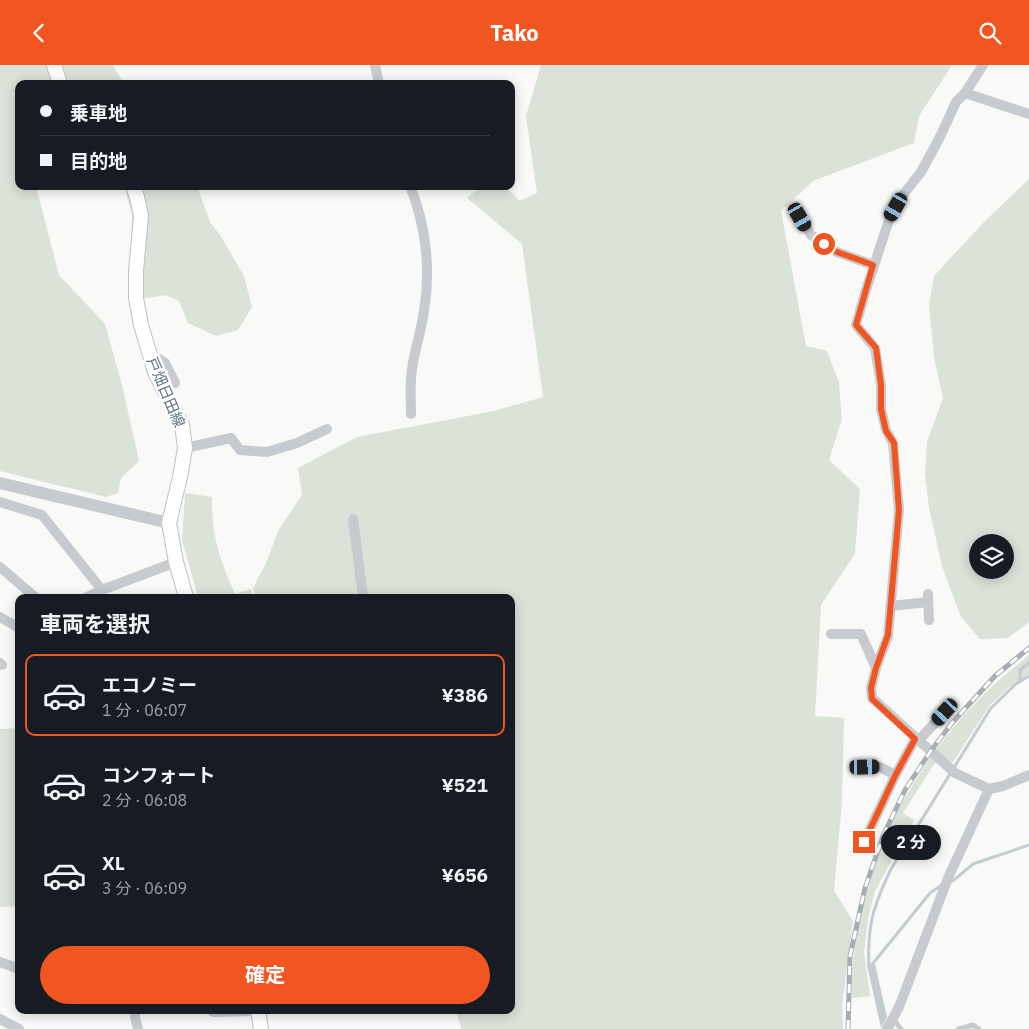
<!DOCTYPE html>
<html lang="ja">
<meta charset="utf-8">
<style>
:root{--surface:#171b24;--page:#20242c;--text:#f1f3f6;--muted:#9ea1a6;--line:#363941;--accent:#f15620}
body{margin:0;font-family:"IBM Plex Sans","Noto Sans JP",sans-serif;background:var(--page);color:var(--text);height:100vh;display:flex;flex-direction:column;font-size:19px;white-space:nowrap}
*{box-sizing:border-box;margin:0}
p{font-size:16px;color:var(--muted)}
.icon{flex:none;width:28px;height:28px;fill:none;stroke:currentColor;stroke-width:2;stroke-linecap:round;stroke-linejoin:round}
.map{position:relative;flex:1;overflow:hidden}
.details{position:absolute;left:15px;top:529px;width:500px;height:420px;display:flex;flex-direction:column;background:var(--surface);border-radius:10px;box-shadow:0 2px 12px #0003}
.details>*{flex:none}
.guide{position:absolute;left:15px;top:15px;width:500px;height:110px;border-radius:10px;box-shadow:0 2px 12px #0003;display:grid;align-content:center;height:110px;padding:0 25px;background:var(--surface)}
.fabs{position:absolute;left:969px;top:469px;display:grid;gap:10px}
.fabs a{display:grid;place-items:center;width:45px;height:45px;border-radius:50%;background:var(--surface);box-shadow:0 2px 12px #0003;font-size:25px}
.end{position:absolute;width:22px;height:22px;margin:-11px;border:6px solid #f15620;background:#fff;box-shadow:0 0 0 2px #fff}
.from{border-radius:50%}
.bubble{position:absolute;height:35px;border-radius:18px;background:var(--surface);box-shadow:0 2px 12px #0003;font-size:16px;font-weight:700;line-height:35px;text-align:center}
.car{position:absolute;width:15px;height:30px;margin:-15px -8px;border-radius:6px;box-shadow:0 0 4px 1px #0007;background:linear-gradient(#222 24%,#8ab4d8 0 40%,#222 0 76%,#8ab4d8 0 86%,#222 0)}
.guide b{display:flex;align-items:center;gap:18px;height:48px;font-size:19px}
.guide b+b{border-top:1px solid var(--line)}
.guide i{width:12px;height:12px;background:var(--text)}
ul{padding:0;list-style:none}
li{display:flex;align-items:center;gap:15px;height:82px;margin:0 10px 8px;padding:0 15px;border:2px solid transparent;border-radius:10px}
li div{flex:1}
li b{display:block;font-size:19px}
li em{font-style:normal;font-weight:700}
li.on{border-color:var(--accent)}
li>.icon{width:45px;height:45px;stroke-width:1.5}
h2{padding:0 25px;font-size:22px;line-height:60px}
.button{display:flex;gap:10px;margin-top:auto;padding:10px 25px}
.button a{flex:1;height:58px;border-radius:30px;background:var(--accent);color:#fff;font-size:20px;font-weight:700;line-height:58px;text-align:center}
header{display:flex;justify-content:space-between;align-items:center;height:65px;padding:0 25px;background:var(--accent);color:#fff;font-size:22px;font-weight:700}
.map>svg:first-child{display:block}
.green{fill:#dbe2d8;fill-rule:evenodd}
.water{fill:#c2ccd1}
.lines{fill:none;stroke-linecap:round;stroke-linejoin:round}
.stream{stroke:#c2ccd1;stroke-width:3}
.secondary-casing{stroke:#bbc0c5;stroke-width:16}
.service{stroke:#c7cbcf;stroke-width:5}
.minor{stroke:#c7cbcf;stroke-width:10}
.tertiary{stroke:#c7cbcf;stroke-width:12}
.secondary{stroke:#fff;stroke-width:14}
.rail-casing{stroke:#a7adb4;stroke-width:5}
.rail{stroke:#fff;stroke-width:3;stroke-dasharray:9;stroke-linecap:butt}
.route{stroke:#f15620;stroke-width:6}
.labels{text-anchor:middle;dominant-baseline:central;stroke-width:5;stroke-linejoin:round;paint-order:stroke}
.street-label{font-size:15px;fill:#627484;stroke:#fff}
</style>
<header><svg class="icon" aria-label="back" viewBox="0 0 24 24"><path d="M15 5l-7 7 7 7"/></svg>Tako<svg class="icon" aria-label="search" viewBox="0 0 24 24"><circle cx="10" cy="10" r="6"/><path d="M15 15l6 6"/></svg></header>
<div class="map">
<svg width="1029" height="964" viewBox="0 0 1029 964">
<rect width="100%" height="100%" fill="#f9f9f7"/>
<!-- green -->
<g class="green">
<polygon points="0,0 47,0 53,19 19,19 19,121 36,121 59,210 105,259 122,320 139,396 121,413 118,428 106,432 0,406"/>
<polygon points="52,0 113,0 124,19 58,19"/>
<polygon points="541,0 952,0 919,51 914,78 813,116 781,146 806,281 827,286 839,318 842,354 829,395 860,424 855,489 821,540 815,651 844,653 842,737 834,826 853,856 842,941 843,964 461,964 456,945 511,945 511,532 256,532 253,523 266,498 279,464 302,430 298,403 357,372 494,346 543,332 522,179 467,133 481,121 505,121 520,136 537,128 526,51"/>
<path d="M1029,114V557L1008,573L980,574L961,552L942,501L929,443L925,408L927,377L943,333L934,292L929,240L934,211L984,157ZM978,478H1005V505H978Z"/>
<polygon points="124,121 197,121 210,157 222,173 244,211 252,242 238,265 216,271 188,258 179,236 166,230 141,234 131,199 132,149"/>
<path d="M185,428L212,432C211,469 220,496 235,529L251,524L252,532H198L182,475Z"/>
<polygon points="1029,590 1029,609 1010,622 990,640 951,700 934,687 962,652 993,620"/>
<polygon points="19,663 19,841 0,842 0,664"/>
<path d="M930,692L936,696L903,748L914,755L875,826L868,854L864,887L870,931L852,933C850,876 869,807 893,755C903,733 918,713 930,692Z"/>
</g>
<!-- water -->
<polygon class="water" points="875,899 887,952 881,963 867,900"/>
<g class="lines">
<!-- stream -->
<g class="stream">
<polyline points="1020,616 1020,605 1029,598"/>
<polyline points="949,817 954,815 973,799 1029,780"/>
<polyline points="870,902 930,828 943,819"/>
<path d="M869,903C867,860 873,842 891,804L991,643L1016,619L1029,611"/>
</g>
<!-- secondary casing -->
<g class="secondary-casing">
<g id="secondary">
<polyline points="54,0 60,19"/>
<polyline points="133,121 137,132 141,151 136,206 136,233 141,260 155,307 182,360 185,383 180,412 169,458 176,497 186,532"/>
<polyline points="258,945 261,964"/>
</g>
</g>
<!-- service -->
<g class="service">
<polyline points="893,954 901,964"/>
<polyline points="958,964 973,960 979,964"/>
</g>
<!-- minor -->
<g class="minor">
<polyline points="375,0 379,19"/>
<polyline points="983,0 965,28 956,37 940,72 921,107 903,130 889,155 865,228 856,260 875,283 881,320 881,344 886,365 893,378 899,445 888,571 876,603 871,623 872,633 955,708 989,724 1003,721 1029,710"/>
<polyline points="965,28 1029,49"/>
<path d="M410,121C426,160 431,205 424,246C421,269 412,291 411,314C410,326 411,337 411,349"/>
<polyline points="800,151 811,170 837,187 873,200"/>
<polyline points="151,296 159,294 165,298 175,318"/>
<polyline points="185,383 231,373 240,385 267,387 297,378 327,364"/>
<polyline points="0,437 42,450 102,525"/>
<polyline points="353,454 363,532"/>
<polyline points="0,502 35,532"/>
<polyline points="928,529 929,555"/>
<polyline points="87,532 102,525 176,497"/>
<polyline points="891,541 928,537"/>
<polyline points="0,552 19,563"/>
<polyline points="831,569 861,569 876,603"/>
<polyline points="0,598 2,600"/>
<polyline points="918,676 945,647"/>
<polyline points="865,702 880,702 895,710"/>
<polyline points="864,777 895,711 915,674"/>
<polyline points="0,897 19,904"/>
<polyline points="136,945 135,953 138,964"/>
<polyline points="211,945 213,947 259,946"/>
<polyline points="0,954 19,964"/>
<polyline points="887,964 899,942 948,813 989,724"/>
</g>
<!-- tertiary -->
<polyline class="tertiary" points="0,418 169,458"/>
<!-- secondary -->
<use href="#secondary" class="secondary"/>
<!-- rail casing -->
<g class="rail-casing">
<polyline id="rail" points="848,964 850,891 865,823 883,771 905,725 930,687 952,658 995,611 1029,583"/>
</g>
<!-- rail -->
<use href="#rail" class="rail"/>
</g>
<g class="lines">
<!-- route -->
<polyline class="route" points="824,179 837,187 873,200 856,260 876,283 881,320 881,344 886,366 894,378 899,445 888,570 876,603 871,623 872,634 915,674 895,711 864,777"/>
</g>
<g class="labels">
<!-- street labels -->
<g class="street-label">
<text transform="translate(166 327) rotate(67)">戸畑日田線</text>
</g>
</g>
</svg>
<div class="fabs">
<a><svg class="icon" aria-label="layers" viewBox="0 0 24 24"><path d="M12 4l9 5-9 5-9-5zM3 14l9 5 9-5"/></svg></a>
</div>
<i class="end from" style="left:824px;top:179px"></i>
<i class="end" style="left:864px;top:777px"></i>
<div class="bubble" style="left:881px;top:760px;width:60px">2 分</div>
<i class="car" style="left:896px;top:142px;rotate:210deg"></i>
<i class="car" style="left:800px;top:152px;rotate:150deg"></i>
<i class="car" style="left:945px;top:647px;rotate:222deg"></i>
<i class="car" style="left:865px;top:702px;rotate:89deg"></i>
<div class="guide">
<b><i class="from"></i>乗車地</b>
<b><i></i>目的地</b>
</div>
<section class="details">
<h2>車両を選択</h2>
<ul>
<li class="on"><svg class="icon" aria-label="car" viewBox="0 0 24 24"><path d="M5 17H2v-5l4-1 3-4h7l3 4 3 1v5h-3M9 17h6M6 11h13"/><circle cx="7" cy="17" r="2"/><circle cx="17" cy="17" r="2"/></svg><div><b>エコノミー</b><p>1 分 · 06:07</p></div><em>¥386</em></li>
<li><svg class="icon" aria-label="car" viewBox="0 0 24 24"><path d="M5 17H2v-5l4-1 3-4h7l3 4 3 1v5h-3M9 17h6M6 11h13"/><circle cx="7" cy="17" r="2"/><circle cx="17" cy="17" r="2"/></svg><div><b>コンフォート</b><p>2 分 · 06:08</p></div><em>¥521</em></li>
<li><svg class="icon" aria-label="car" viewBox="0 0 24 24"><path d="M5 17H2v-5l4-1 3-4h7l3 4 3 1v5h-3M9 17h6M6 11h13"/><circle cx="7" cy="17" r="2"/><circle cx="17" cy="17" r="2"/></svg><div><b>XL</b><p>3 分 · 06:09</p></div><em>¥656</em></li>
</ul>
<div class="button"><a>確定</a></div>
</section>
</div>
